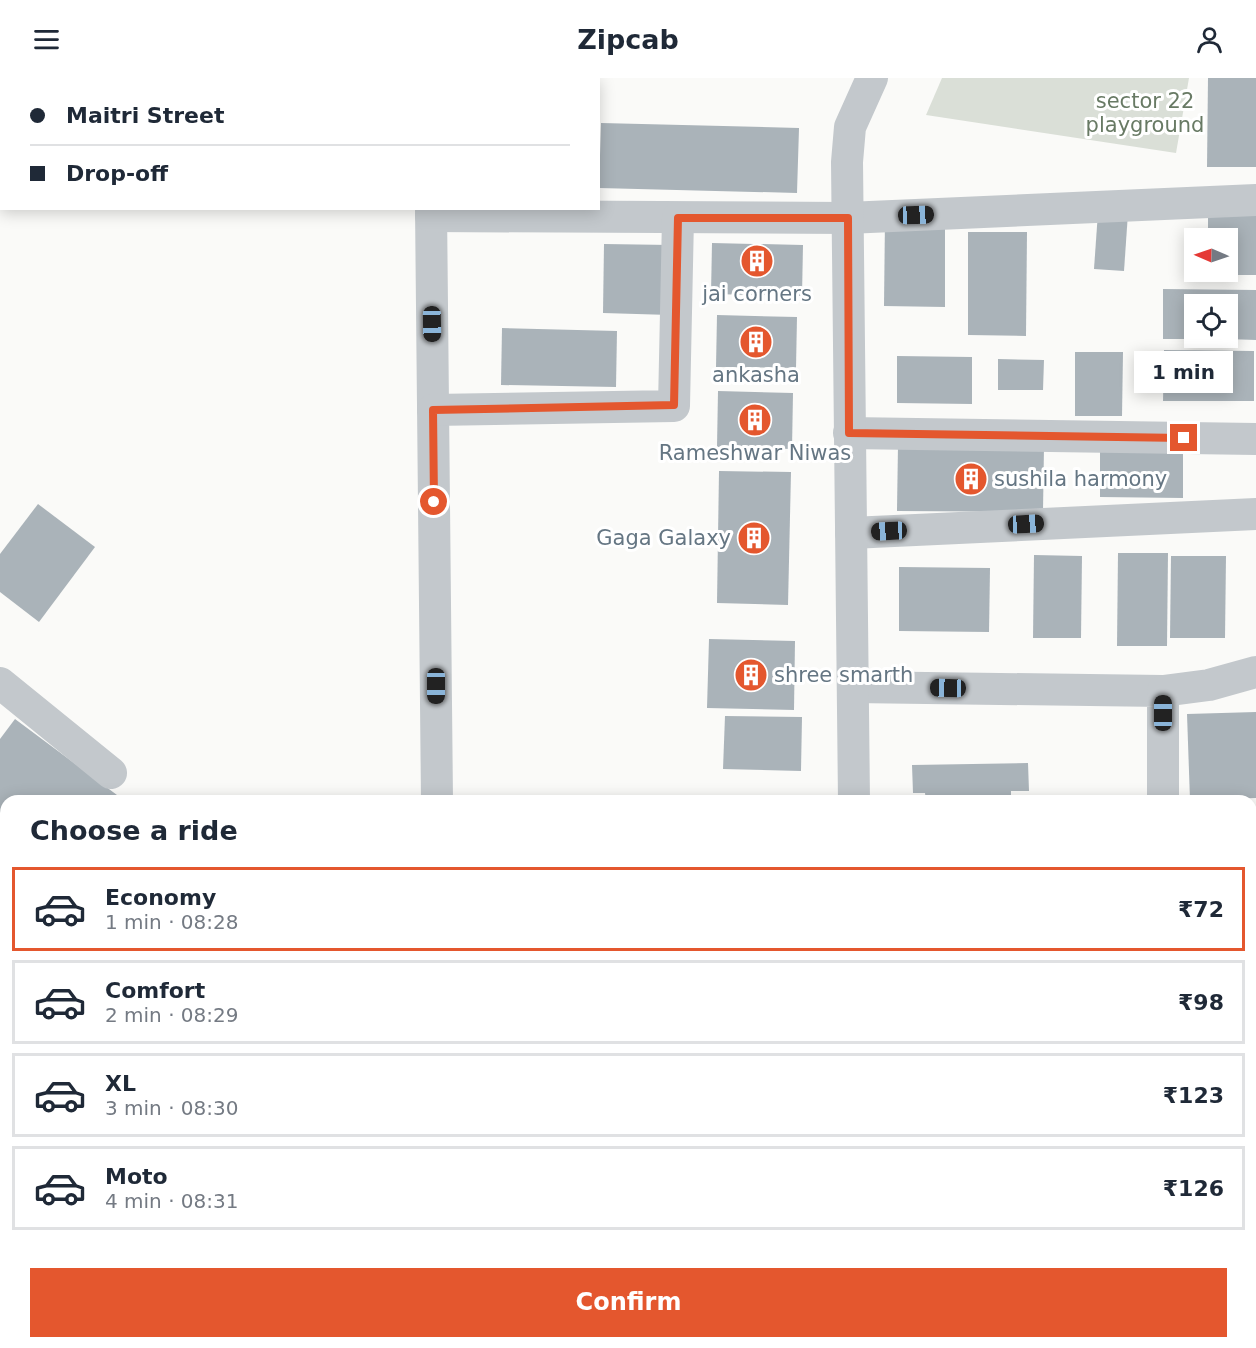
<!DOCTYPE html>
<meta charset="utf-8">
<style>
:root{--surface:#fff;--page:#f6f6f7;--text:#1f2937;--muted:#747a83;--line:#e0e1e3;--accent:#e4572e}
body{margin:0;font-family:"DejaVu Sans",sans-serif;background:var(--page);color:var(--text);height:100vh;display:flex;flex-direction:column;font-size:22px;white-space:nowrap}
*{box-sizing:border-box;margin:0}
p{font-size:20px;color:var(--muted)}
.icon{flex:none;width:33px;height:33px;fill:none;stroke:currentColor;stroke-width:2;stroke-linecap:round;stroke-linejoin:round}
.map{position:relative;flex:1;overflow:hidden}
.sheet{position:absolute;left:0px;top:717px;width:1257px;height:554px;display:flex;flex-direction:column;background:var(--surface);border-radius:18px 18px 0 0;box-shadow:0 3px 15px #0003}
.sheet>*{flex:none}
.guide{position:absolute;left:0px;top:0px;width:600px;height:132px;box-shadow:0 3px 15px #0003;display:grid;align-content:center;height:132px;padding:0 30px;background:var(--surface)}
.needle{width:39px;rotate:272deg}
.fabs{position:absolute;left:1184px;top:150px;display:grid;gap:12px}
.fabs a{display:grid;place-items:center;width:54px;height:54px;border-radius:0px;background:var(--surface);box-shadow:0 3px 15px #0003;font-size:30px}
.end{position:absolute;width:27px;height:27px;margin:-14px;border:8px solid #e4572e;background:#fff;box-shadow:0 0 0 3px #fff}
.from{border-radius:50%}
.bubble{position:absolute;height:42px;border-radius:0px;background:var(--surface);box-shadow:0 3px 15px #0003;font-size:20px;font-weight:700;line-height:42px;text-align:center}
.car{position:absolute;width:18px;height:36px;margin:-18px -9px;border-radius:8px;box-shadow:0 0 4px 2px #0007;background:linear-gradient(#222 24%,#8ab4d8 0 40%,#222 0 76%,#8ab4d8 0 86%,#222 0)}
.guide b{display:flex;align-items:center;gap:21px;height:57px;font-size:22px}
.guide b+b{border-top:2px solid var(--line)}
.guide i{width:15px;height:15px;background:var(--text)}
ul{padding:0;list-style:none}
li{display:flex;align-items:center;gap:18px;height:84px;margin:0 12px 9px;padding:0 18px;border:3px solid var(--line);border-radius:0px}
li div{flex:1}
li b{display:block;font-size:22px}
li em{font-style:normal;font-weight:700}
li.active{border-color:var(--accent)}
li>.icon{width:54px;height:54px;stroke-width:1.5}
h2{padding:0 30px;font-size:27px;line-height:72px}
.action{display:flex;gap:12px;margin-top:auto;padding:12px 30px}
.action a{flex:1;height:69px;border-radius:0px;background:var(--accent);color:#fff;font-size:24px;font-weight:700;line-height:69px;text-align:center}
header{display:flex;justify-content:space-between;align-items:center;height:78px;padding:0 30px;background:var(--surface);font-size:27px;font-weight:700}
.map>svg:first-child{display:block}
.green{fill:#dadfd7}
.building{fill:#aab3b9}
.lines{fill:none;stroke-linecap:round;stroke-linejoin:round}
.minor{stroke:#c3c8cc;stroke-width:32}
.route{stroke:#e4572e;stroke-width:8}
.labels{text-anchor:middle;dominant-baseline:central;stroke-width:6;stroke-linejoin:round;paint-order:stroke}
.park-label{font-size:21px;fill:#687a64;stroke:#fff}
.poi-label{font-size:21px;fill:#657683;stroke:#fff}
</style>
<header><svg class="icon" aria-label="menu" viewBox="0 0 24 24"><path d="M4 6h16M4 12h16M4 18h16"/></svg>Zipcab<svg class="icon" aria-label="person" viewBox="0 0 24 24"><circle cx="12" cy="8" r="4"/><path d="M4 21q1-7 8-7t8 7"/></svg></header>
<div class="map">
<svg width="1256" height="1270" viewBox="0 0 1256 1270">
<rect width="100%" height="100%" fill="#fafaf8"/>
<!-- green -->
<polygon class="green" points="942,0 1189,0 1176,75 926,37"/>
<!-- building -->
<g class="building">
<polygon points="1208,0 1256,0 1256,89 1207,89"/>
<polygon points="601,45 799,50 797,115 599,110"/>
<polygon points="1208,126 1256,126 1256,197 1208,197 1208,194 1227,194 1227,160 1208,160"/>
<polygon points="1098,134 1128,135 1124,193 1094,191"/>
<polygon points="885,140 945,141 945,229 884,228"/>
<polygon points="968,154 1027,154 1026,258 968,257"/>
<polygon points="712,165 803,167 802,218 711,216"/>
<polygon points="604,166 671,167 670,237 603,235"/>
<polygon points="1163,211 1256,212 1256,262 1227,261 1227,226 1194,226 1194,261 1163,261"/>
<polygon points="717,237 797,239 796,290 716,289"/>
<polygon points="502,250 617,253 616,309 501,307"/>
<polygon points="1164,272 1254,273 1254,323 1163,323"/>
<polygon points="1075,274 1123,274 1122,338 1075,338"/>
<polygon points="897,278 972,279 972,326 897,325"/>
<polygon points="998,281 1044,282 1043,312 998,312"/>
<polygon points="718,313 793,315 792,371 717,369"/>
<polygon points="1100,364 1183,365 1183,420 1100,419"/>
<polygon points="898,367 1044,368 1043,434 897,433"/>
<polygon points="719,393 791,394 788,527 717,525"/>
<polygon points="38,426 95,469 39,544 0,514 0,476"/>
<polygon points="1118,475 1168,475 1167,568 1117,568"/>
<polygon points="1034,477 1082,478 1081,560 1033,560"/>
<polygon points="1171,478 1226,478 1225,560 1170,560"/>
<polygon points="899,489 990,490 989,554 899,553"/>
<polygon points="709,561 795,563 794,632 707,630"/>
<polygon points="1256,634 1256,720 1190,722 1187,636"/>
<polygon points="725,638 802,639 801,693 723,691"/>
<polygon points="15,641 117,717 112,723 6,723 6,839 0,835 0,661"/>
<polygon points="1028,685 1029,713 1011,713 1011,723 926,723 925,715 913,715 912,687"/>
<rect x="1251" y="743" width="5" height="67"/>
<rect x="1251" y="842" width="5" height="48"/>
<rect x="1251" y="918" width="5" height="53"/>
<polygon points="1143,1264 1230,1264 1230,1270 1142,1270"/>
</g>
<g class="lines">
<!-- minor -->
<g class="minor">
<polyline points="429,0 429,2"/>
<polyline points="431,130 437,723"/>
<polyline points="431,138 847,140 1256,122"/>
<polyline points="433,332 674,328 678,140"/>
<polyline points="849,355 1256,361"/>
<polyline points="851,455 1256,436"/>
<polyline points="0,605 111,695"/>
<polyline points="853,609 1163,613 1163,723"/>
<polyline points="1163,613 1209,607 1256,594"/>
<polyline points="854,723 847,84 850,49 872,0"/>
<polyline points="1251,1231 1254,1054"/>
<polyline points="443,1264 443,1270"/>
<polyline points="758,1264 758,1270"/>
<polyline points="1118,1264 1118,1270"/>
<polyline points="810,1270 864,1267 890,1270"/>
<polyline points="921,1270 936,1265 968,1264"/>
</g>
</g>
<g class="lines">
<!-- route -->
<polyline class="route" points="434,424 433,332 674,327 678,140 848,140 849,355 1184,360"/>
</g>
<!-- icons -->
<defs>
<g id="building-disc" transform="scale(1.725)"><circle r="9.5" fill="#e4572e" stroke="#fff"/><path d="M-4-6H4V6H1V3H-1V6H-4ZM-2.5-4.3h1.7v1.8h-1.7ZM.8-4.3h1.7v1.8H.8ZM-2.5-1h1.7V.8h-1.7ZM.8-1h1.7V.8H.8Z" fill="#fff"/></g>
</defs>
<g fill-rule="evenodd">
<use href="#building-disc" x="757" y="183"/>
<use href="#building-disc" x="756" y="264"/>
<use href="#building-disc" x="755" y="342"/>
<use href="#building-disc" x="971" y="401"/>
<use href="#building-disc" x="754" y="460"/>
<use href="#building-disc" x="751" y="597"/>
</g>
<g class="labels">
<!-- park labels -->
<g class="park-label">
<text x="1145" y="23">sector 22<tspan x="1145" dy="24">playground</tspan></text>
</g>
<!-- poi labels -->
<g class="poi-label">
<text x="757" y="216">jai corners</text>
<text x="756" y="297">ankasha</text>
<text x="755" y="375">Rameshwar Niwas</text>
<text x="994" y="401" text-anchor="start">sushila harmony</text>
<text x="731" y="460" text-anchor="end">Gaga Galaxy</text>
<text x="774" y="597" text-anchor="start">shree smarth</text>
</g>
</g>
</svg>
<div class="fabs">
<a><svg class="needle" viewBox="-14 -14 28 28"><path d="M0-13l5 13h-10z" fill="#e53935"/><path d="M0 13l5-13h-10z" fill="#747a83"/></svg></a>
<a><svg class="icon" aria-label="locate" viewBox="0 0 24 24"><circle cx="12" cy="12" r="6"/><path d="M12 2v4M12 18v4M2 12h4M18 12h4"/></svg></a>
</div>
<i class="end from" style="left:434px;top:424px"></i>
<i class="end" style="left:1184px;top:360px"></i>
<div class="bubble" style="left:1134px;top:273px;width:99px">1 min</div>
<i class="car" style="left:916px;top:137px;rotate:88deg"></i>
<i class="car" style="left:432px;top:246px;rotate:179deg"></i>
<i class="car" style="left:1026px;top:446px;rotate:87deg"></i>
<i class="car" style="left:889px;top:453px;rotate:267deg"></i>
<i class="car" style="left:436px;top:608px;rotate:180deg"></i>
<i class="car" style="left:948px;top:610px;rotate:271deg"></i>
<i class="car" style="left:1163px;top:635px;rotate:0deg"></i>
<div class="guide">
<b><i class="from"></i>Maitri Street</b>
<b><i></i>Drop-off</b>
</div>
<section class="sheet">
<h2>Choose a ride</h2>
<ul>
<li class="active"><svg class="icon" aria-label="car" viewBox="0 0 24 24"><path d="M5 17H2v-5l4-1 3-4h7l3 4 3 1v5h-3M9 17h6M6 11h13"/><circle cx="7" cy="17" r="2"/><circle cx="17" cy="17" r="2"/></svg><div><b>Economy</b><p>1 min · 08:28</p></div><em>₹72</em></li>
<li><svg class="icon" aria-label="car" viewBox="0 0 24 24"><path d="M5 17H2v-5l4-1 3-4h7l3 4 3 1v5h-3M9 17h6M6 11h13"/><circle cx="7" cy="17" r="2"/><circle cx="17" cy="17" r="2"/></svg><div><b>Comfort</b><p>2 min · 08:29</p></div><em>₹98</em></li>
<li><svg class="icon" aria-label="car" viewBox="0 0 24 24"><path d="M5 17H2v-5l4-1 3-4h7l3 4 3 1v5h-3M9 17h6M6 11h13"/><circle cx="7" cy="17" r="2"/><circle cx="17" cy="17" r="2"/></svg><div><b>XL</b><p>3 min · 08:30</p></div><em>₹123</em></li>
<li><svg class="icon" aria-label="car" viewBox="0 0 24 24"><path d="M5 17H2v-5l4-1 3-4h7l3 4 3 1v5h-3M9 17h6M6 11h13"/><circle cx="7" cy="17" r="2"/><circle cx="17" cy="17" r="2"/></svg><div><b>Moto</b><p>4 min · 08:31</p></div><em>₹126</em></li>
</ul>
<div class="action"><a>Confirm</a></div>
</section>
</div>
